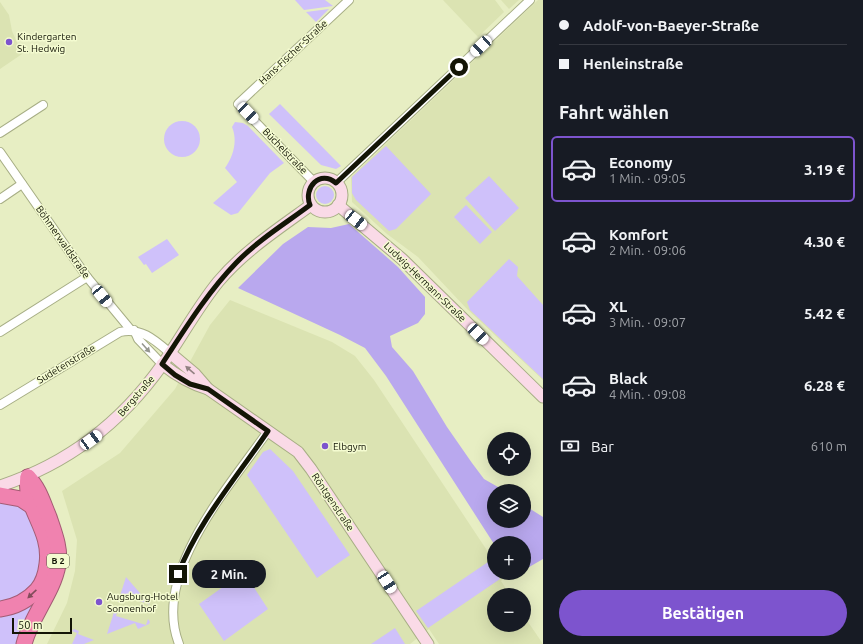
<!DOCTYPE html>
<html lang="de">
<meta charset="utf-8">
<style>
:root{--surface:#171b24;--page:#20242c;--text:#f1f3f6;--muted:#9ea1a6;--line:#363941;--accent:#7d54ce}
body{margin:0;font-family:Ubuntu,sans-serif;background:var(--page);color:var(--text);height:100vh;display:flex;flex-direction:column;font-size:15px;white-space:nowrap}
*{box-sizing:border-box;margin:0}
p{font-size:13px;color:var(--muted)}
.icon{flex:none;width:22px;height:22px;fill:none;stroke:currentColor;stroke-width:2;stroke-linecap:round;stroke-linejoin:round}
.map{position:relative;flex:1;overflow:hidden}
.sheet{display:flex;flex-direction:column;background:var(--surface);width:320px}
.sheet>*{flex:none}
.top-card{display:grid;align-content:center;height:88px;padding:0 16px;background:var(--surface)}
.fabs{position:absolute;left:487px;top:432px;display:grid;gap:8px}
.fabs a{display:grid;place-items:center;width:44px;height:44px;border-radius:50%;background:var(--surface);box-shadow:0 4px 16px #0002;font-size:20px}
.scale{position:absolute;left:12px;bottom:10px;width:60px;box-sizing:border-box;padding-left:4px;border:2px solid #131506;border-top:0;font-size:11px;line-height:14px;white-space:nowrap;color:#131506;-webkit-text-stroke:3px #f4fbd0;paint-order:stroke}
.end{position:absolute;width:18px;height:18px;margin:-9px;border:5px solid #131506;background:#fff;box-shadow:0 0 0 2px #fff}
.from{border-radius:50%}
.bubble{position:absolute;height:28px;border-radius:14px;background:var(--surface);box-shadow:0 4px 16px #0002;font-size:13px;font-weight:600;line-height:28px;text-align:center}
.car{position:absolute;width:12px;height:24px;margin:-12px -6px;border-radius:5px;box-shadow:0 0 3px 1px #0007;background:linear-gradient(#fff 24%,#345 0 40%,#fff 0 76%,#345 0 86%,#fff 0)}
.top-card b{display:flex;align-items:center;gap:14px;height:38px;font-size:15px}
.top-card b+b{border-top:1px solid var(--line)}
.top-card i{width:10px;height:10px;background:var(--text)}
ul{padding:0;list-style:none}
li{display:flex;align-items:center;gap:12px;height:66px;margin:0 8px 6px;padding:0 8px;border:2px solid transparent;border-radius:6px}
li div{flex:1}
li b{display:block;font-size:15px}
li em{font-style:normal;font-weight:600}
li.active{border-color:var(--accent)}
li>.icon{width:36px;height:36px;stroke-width:1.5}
h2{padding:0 16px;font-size:18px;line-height:48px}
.pay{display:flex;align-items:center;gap:10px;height:44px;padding:0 16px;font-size:15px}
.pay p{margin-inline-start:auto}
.action{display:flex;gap:8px;margin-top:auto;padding:8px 16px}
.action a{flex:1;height:46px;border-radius:24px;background:var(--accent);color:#fff;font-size:16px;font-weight:600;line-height:46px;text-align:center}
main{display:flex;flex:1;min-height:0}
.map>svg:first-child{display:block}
.built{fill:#dbe3b2}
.green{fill:#cfc1fa}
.forest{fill:#b9a8ee}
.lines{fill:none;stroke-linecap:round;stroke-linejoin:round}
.street-casing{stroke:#a7ae85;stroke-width:10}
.secondary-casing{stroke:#a7ae85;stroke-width:13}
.highway-casing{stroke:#a35c74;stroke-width:17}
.street{stroke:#fff;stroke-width:8}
.secondary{stroke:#fadae7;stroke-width:11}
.highway{stroke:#f082af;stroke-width:15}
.oneway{fill:#95968f}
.oneway2{fill:#928182}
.oneway3{fill:#824c5a}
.route{stroke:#131506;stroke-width:5}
.poi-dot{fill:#7d54ce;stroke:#f4fbd0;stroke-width:1.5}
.labels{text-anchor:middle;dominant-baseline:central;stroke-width:3;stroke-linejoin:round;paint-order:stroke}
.shield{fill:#f4fbd0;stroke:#565a43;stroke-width:1}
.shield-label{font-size:9px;font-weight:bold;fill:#131506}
.poi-label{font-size:10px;fill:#131506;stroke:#f4fbd0;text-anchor:start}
.street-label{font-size:10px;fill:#131506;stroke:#f4fbd0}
</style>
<main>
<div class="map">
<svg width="543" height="644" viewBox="0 0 543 644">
<rect width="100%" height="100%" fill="#e7eec3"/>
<!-- built -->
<g class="built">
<polygon points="443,0 495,0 504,12 478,37"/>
<polygon points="501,0 519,0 509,9"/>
<polygon points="538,0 543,0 543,380 466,308 418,257 387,234 352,202 351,177"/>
<polygon points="0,2 9,15 12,31 22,54 0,69"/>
<polygon points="230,300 332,342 355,356 374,380 494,561 494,573 502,573 505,577 501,581 510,595 494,595 494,625 524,625 524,616 543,644 439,644 429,629 410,644 47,644 67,603 75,571 77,540 62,491 120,453 175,389 210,325"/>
</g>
<!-- green -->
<g class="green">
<polygon points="295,0 325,0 333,6 304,10"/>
<polygon points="329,9 316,22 306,12"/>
<polygon points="280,104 341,166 336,169 321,165 269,114"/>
<circle cx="182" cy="139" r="18"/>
<path d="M235,122L243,123L248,126L284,163L270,173L238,213L231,215L213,203L237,182L225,168C233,157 238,141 232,127Z"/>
<polygon points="386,146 431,194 396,229 389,231 356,200 352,193 352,177"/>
<polygon points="489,176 519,208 495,231 465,198"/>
<circle cx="325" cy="195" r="9"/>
<polygon points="466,205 492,232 480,244 454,217"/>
<polygon points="167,239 179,255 152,273 146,264 144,265 138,257"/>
<polygon points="509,259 518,267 517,276 543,305 543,379 470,310 467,302"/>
<polygon points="270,449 293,471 350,555 317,578 247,475 263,452"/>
<polygon points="0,502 26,507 39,532 42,569 30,589 18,599 0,603"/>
<polygon points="55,551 21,644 0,644 0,613 24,605"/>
<polygon points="488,562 500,579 428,628 416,611"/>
<polygon points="244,572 268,609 224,641 199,604"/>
<polygon points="126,577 146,600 151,596 148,610 147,610 149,604 122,596 120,602 118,602"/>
<polygon points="115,609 118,610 116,616 146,625 148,619 150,622 149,624 138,629 135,623 107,634"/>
<polygon points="395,628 405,644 371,644"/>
<polygon points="74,629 79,631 78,634 94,640 84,644 72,644 77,633 72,631"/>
</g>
<!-- forest -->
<polygon class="forest" points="349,224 398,267 425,297 425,314 418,323 390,336 392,347 413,371 447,427 472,463 484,479 505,491 494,491 494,521 524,521 524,505 543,517 543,559 524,570 524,543 494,544 386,376 365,348 340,335 238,288 283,244 308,227 331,228"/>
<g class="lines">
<!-- street casing -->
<g class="street-casing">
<g id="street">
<polyline points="0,133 43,105"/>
<polyline points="0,152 87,277 130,329"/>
<polyline points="314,182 238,104 349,0"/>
<polyline points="336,183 530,0"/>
<polyline points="0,199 22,184"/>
<polyline points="134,330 138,339 162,364"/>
<polyline points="0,332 87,277"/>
<path d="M0,405L120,332C141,327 155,340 170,353"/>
<path d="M179,644C151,573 230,486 268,431"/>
</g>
</g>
<!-- secondary casing -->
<g class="secondary-casing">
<g id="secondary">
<circle cx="325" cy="195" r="17"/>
<polyline points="338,205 402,259 543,397"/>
<polyline points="170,353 195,374 208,389 298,452 311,469 428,644"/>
<path d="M162,364C177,376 190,384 208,389"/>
<path d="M0,486C67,464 121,423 162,365C181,338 197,308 218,282C244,251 278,229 311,205"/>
</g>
</g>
<!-- highway casing -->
<g class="highway-casing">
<g id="highway">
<polyline points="0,495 21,499 33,507"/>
<path d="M0,609C15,607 27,601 37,590C43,583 46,573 47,564C52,529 23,508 28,477"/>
<path d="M24,644C31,616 53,593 58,565C61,549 54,532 49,517C43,503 39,488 28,477"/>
</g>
</g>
<!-- street -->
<use href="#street" class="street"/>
<!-- secondary -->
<use href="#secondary" class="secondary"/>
<!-- highway -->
<use href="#highway" class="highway"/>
</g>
<!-- one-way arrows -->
<defs><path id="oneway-solid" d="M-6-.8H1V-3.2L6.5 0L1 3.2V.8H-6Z"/></defs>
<use class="oneway" href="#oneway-solid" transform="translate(146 348) rotate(48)"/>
<use class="oneway2" href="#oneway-solid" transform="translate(190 370) rotate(-139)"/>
<use class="oneway3" href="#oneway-solid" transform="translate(32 594) rotate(137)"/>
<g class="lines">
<!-- route -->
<path class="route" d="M178,574C198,522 237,477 268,431L208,389L190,384L175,375L162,364C185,329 207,293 236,263C258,240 286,223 310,205C303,188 320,169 336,183L459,67"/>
</g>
<!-- markers -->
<g class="poi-dot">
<circle cx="9" cy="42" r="4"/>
<circle cx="325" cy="446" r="4"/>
<circle cx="99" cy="602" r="4"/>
</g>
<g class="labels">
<!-- shield labels -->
<rect class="shield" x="47" y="554" width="22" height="14" rx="3"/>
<g class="shield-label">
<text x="58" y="561">B 2</text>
</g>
<!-- poi labels -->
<g class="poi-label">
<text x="17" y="36">Kindergarten<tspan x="17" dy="12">St. Hedwig</tspan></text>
<text x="333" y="446">Elbgym</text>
<text x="107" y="596">Augsburg-Hotel<tspan x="107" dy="12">Sonnenhof</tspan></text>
</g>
<!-- street labels -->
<g class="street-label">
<text transform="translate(293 52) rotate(-43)">Hans-Fischer-Straße</text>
<text transform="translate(285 151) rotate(46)">Büchelstraße</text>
<text transform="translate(63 242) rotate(55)">Böhmerwaldstraße</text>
<text transform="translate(425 282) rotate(44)">Ludwig-Hermann-Straße</text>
<text transform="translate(66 364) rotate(-31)">Sudetenstraße</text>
<text transform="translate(136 396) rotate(-49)">Bergstraße</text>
<text transform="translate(333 502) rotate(56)">Röntgenstraße</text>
</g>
</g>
</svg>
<div class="fabs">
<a><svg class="icon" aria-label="locate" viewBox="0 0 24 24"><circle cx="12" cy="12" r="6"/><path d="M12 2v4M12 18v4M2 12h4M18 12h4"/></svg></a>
<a><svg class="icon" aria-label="layers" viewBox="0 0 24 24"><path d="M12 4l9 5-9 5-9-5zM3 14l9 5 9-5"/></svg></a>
<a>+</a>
<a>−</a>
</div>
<div class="scale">50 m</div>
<i class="end from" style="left:459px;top:67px"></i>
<i class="end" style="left:178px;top:574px"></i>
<div class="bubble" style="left:192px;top:560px;width:74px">2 Min.</div>
<i class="car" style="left:481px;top:46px;rotate:227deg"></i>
<i class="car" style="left:248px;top:113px;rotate:136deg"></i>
<i class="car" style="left:356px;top:220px;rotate:128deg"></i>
<i class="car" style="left:102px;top:296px;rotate:141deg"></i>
<i class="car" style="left:478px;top:334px;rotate:135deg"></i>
<i class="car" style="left:91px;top:440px;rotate:54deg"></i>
<i class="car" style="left:387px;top:582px;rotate:147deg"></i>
</div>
<section class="sheet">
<div class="top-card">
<b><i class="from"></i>Adolf-von-Baeyer-Straße</b>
<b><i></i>Henleinstraße</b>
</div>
<h2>Fahrt wählen</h2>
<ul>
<li class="active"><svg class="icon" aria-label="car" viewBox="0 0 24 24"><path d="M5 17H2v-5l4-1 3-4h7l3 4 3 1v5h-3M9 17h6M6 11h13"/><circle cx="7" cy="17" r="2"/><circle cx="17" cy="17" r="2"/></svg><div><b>Economy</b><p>1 Min. · 09:05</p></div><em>3.19 €</em></li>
<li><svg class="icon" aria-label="car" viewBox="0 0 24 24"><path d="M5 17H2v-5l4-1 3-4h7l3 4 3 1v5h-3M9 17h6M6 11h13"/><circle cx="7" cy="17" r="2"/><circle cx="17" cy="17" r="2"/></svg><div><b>Komfort</b><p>2 Min. · 09:06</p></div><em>4.30 €</em></li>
<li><svg class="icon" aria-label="car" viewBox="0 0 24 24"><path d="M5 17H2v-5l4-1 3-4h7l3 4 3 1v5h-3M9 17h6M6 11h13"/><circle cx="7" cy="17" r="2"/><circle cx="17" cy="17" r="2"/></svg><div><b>XL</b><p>3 Min. · 09:07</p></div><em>5.42 €</em></li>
<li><svg class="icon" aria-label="car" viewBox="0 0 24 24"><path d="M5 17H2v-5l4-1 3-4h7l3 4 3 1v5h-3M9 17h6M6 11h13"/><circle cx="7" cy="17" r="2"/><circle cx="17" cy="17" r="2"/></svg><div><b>Black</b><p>4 Min. · 09:08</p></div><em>6.28 €</em></li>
</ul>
<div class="pay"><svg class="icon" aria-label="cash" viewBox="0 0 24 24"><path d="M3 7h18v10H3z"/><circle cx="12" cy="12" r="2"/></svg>Bar<p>610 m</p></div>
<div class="action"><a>Bestätigen</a></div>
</section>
</main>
